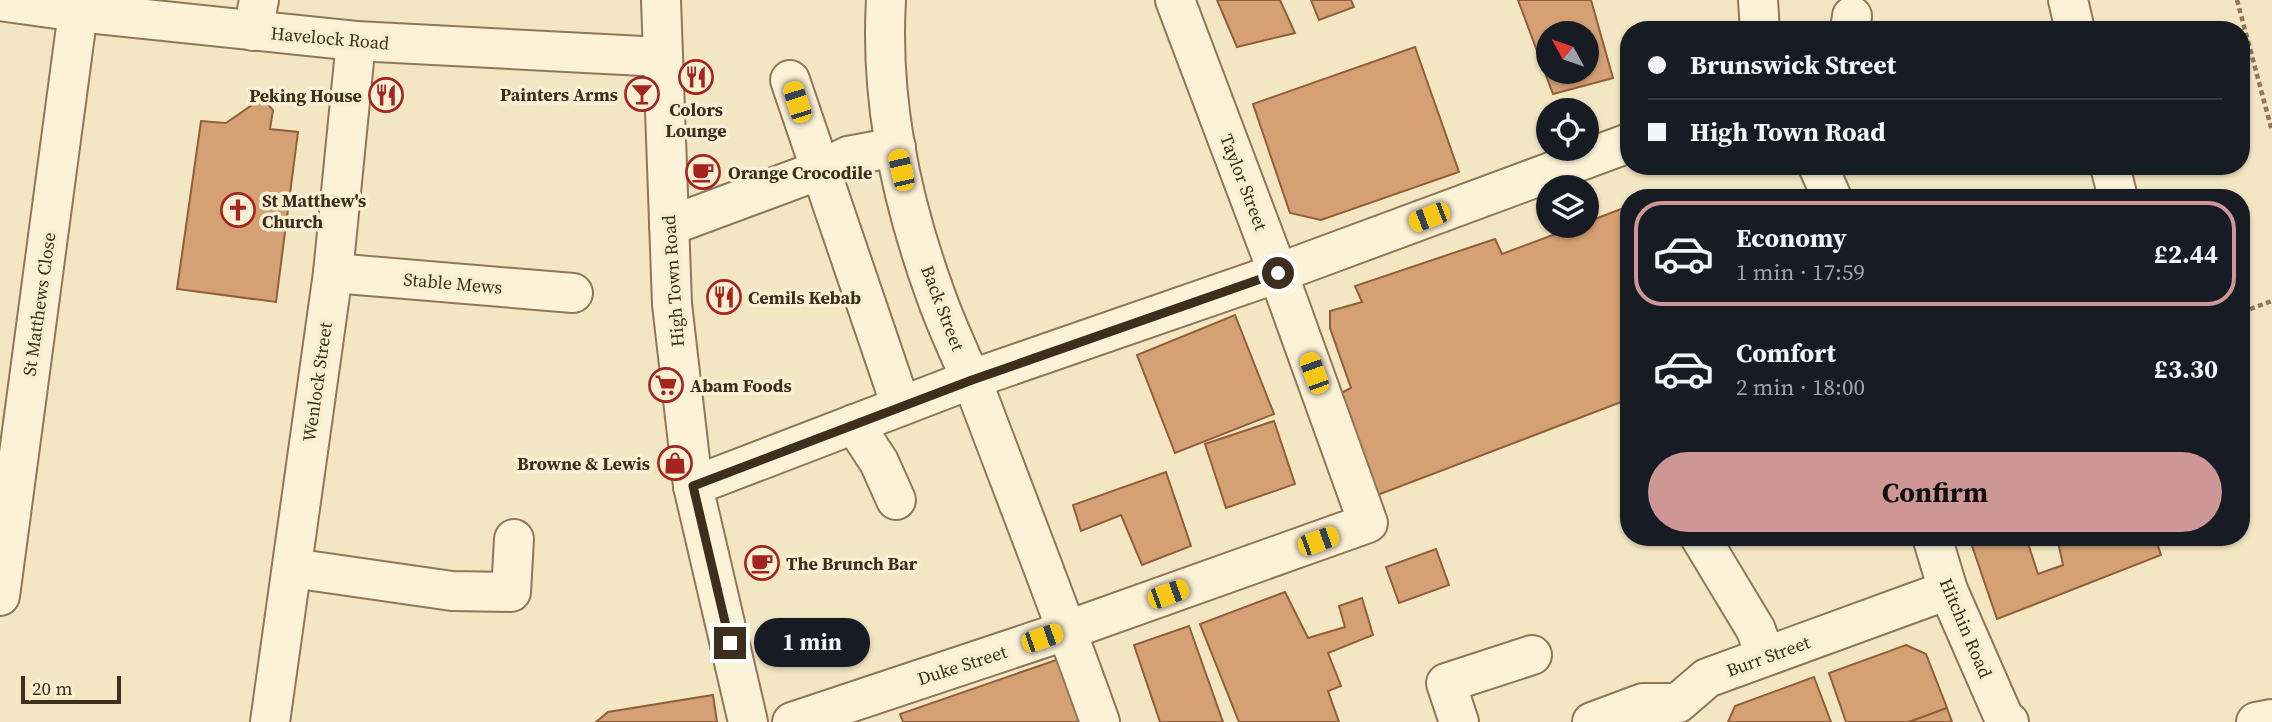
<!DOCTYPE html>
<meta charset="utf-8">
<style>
:root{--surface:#171b24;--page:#242831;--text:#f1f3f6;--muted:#9ea1a6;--line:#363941;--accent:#cf9696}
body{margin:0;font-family:"Source Serif 4",serif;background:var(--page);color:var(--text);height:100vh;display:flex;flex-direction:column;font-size:26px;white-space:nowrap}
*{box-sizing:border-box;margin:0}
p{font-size:23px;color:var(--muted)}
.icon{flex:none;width:38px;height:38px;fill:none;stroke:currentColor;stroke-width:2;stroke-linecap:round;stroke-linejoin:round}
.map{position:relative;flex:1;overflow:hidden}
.details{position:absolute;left:1620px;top:189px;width:630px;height:357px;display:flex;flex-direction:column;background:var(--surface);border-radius:28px;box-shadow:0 2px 5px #0004}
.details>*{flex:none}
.top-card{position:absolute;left:1620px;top:21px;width:630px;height:154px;border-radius:28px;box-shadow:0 2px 5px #0004;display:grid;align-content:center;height:154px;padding:0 28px;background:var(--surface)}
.needle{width:46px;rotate:310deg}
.buttons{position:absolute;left:1536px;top:21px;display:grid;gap:14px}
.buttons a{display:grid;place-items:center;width:63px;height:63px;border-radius:50%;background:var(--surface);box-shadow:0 2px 5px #0004;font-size:35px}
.scale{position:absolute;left:21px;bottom:18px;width:100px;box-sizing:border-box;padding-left:7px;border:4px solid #3d2e1d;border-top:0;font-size:19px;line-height:24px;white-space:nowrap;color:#3d2e1d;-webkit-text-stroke:5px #f9efd3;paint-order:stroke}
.end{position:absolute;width:32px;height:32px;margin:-16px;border:9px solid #3d2e1d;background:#fff;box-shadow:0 0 0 4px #fff}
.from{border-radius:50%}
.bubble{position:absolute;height:49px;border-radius:24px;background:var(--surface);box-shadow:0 2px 5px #0004;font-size:23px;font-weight:700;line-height:49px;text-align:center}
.car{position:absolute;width:21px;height:42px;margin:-21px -10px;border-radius:9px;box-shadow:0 0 5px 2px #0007;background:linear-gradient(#f5c518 24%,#345 0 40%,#f5c518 0 76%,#345 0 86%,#f5c518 0)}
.top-card b{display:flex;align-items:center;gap:24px;height:66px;font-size:26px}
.top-card b+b{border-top:2px solid var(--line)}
.top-card i{width:18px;height:18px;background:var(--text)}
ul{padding:12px 0 0;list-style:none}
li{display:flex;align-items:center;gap:21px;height:105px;margin:0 14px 10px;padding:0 14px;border:4px solid transparent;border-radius:28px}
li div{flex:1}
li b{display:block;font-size:26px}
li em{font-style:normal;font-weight:700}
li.selected{border-color:var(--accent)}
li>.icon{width:63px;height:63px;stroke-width:1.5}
.primary-button{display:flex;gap:14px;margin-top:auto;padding:14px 28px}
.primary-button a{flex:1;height:80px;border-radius:42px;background:var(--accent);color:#111;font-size:28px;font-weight:700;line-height:80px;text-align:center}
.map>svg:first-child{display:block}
.building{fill:#d5a074;stroke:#915f3a;stroke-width:2;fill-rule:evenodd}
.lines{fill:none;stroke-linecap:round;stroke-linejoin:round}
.minor-casing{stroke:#8f7757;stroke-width:42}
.path{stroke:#8f7757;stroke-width:4.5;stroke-dasharray:5 3.5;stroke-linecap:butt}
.minor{stroke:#fcf2d7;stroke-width:38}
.route{stroke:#3d2e1d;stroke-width:9}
.labels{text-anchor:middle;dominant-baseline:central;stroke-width:7;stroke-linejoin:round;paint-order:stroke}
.street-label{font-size:18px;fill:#3d2e1d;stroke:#f9efd3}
.poi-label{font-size:18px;font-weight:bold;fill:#3d2e1d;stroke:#f9efd3;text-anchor:start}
</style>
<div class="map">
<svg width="2272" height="722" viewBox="0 0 2272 722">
<rect width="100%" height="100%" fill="#f3e6c2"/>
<!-- building -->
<g class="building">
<polygon points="1217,0 1280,0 1295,33 1237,47"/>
<polygon points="1311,0 1351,0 1354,7 1319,20"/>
<path d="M1518,0H1591L1613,78L1553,94ZM1549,33H1587V72H1549Z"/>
<polygon points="1415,47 1459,172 1321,220 1290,213 1253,104"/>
<polygon points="262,98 273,110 270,129 298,132 276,302 177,289 201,121 226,123"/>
<polygon points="1629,206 1629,399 1375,496 1337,395 1351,388 1330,328 1330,311 1362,302 1355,286 1495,239 1502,254 1577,226 1587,226 1587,222"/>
<polygon points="1235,315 1274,414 1175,453 1137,355"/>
<polygon points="1274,421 1295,484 1226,508 1205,444"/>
<polygon points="1166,472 1191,546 1142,565 1121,515 1081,531 1073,505"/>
<polygon points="1969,537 2026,537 2038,574 2063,565 2057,537 2155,537 2161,555 1997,619"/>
<polygon points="1436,549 1449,585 1399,603 1386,567"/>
<polygon points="1285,592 1308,638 1345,627 1339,606 1362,598 1373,635 1328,653 1341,686 1328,691 1339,722 1239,722 1200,624"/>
<polygon points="1189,626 1223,722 1160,722 1134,645"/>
<polygon points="1906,645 1926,654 1947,708 1909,722 1846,722 1829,673"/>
<polygon points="1062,658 1085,722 903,722 900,714"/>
<polygon points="1814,677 1831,722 1728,722 1735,706"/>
<polygon points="713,695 717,722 596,722 608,712"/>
<polygon points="1947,708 1952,722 1909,722"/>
</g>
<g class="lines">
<!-- minor casing -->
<g class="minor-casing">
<g id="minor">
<polyline points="661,0 672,304 693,486 748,722"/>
<path d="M886,0C880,100 902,203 936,296C949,333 967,368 981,404C1021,510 1062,615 1100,722"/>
<polyline points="1758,0 1760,30"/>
<polyline points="2068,0 2075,30"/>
<polyline points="0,1 78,12 356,41 662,57"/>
<polyline points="1850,30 1852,16"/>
<polyline points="253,31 259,0"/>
<polyline points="790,80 901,406"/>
<polyline points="1818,166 1832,198"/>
<polyline points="2110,166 2118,198"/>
<polyline points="669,226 820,170 848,156 896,147"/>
<polyline points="333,273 573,293"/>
<polyline points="854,424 879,462 896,500"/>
<polyline points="693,486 972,379 1278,273 1629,143"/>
<polyline points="1700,537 1756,630 1765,656"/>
<polyline points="1932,537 1948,590 2004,718 2009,722"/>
<polyline points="292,568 452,591 511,592 514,539"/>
<polyline points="0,596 78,12"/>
<polyline points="270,722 333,273 356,41"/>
<polyline points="792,722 1068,630 1368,523 1278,273 1175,0"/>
<polyline points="1459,722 1446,683 1532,655"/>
<polyline points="1592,722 1643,703 1678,703 1707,678 1948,590"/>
<polyline points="2256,722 2272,719"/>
</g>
</g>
<!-- path -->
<g class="path">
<polyline points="2237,0 2272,131"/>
<polyline points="2242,312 2272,301"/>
</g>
<!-- minor -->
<use href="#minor" class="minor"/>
</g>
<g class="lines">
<!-- route -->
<polyline class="route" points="730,643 693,486 972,380 1278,273"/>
</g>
<!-- icons -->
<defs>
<g id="restaurant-ring" transform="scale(1.75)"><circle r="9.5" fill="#f9efd3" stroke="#a52420" stroke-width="1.5"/><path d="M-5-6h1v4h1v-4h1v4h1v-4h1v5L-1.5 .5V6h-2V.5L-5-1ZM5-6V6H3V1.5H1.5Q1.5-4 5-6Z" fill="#a52420"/></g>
<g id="bar-ring" transform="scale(1.75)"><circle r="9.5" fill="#f9efd3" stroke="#a52420" stroke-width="1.5"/><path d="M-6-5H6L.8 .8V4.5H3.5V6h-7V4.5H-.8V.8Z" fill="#a52420"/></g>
<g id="cafe-ring" transform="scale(1.75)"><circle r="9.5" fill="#f9efd3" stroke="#a52420" stroke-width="1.5"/><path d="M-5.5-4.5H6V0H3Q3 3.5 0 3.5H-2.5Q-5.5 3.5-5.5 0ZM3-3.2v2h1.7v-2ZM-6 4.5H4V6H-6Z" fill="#a52420"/></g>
<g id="church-ring" transform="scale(1.75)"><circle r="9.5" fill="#f9efd3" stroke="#a52420" stroke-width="1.5"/><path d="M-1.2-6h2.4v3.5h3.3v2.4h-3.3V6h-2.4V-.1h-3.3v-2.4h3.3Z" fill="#a52420"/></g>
<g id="supermarket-ring" transform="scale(1.75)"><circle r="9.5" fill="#f9efd3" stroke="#a52420" stroke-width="1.5"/><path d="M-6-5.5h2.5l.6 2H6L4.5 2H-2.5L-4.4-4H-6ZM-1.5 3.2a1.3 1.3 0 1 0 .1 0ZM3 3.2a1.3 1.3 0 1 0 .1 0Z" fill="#a52420"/></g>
<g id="shop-ring" transform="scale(1.75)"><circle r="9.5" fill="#f9efd3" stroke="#a52420" stroke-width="1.5"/><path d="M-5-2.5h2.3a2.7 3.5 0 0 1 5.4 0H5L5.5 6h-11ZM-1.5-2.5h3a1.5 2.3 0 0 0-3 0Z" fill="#a52420"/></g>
</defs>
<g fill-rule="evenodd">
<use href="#restaurant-ring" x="696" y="77"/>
<use href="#bar-ring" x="642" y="94"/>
<use href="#restaurant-ring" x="386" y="95"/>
<use href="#cafe-ring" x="703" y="172"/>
<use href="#church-ring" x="238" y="210"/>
<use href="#restaurant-ring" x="724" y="297"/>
<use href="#supermarket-ring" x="666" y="385"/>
<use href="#shop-ring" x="675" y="463"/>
<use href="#cafe-ring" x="762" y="563"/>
</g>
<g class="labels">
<!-- street labels -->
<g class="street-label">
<text transform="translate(330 38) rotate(5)">Havelock Road</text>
<text transform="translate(1244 182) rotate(69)">Taylor Street</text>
<text transform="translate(673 281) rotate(-94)">High Town Road</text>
<text transform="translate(453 283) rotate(5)">Stable Mews</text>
<text transform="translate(39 304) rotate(-82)">St Matthews Close</text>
<text transform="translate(943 308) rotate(69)">Back Street</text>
<text transform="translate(317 382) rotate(-82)">Wenlock Street</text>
<text transform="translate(1966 628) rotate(67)">Hitchin Road</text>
<text transform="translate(1768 656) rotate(-20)">Burr Street</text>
<text transform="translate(962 665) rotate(-18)">Duke Street</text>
</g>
<!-- poi labels -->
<g class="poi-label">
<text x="618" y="94" text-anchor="end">Painters Arms</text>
<text x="362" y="95" text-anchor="end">Peking House</text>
<text x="696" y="109" text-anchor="middle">Colors<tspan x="696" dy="21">Lounge</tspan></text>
<text x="728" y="172">Orange Crocodile</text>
<text x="262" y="200">St Matthew's<tspan x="262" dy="21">Church</tspan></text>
<text x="748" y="297">Cemils Kebab</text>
<text x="690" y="385">Abam Foods</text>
<text x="650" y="463" text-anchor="end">Browne &amp; Lewis</text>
<text x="786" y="563">The Brunch Bar</text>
</g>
</g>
</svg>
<div class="buttons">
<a><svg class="needle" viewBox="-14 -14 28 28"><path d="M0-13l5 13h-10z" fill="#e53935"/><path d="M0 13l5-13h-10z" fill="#9ea1a6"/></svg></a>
<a><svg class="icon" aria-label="locate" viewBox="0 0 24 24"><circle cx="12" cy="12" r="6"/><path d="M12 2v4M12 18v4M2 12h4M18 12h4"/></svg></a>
<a><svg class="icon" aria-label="layers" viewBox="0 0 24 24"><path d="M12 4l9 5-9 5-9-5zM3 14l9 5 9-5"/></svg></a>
</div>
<div class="scale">20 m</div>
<i class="end from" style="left:1278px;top:273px"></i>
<i class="end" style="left:730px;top:643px"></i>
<div class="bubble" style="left:754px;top:618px;width:116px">1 min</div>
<i class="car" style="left:797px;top:102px;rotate:342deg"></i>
<i class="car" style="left:901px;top:170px;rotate:347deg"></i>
<i class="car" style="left:1429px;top:217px;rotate:249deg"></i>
<i class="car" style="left:1314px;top:373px;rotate:340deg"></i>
<i class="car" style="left:1318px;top:541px;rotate:70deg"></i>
<i class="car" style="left:1168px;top:594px;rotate:70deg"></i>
<i class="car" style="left:1042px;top:638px;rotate:71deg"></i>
<div class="top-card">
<b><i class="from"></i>Brunswick Street</b>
<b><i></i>High Town Road</b>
</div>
<section class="details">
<ul>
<li class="selected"><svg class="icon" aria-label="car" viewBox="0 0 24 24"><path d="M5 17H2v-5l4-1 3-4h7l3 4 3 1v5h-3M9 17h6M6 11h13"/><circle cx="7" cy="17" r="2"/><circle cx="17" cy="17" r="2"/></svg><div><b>Economy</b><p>1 min · 17:59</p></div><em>£2.44</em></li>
<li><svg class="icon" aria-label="car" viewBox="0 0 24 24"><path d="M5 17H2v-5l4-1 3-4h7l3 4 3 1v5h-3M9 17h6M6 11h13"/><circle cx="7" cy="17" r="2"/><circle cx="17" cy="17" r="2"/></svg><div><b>Comfort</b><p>2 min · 18:00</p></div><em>£3.30</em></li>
</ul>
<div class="primary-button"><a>Confirm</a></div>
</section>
</div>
